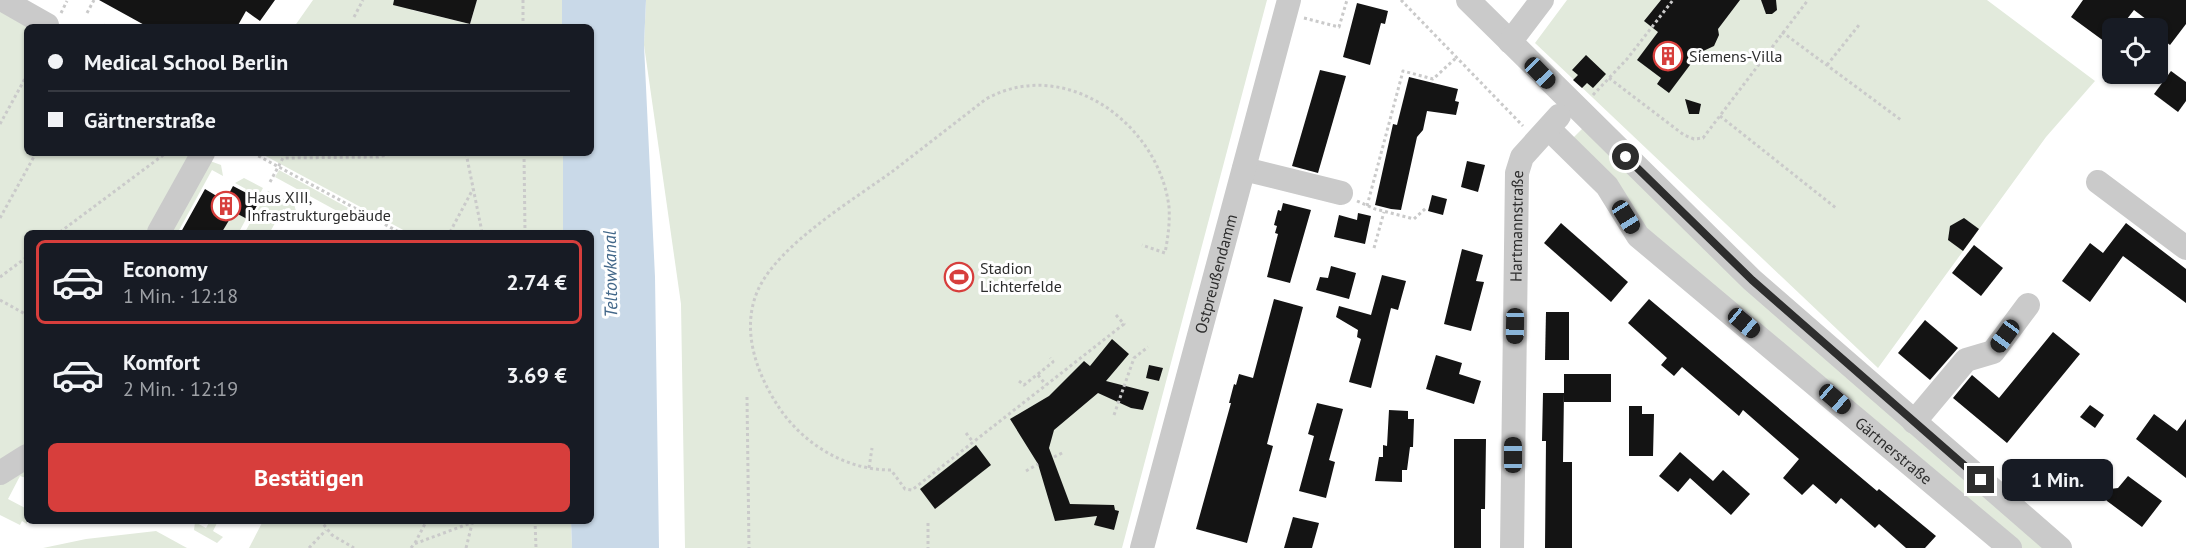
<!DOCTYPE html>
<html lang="de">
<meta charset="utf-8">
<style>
:root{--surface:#171b24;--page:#20242c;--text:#f1f3f6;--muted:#9ea1a6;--line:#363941;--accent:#d73e3c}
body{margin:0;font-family:"PT Sans",sans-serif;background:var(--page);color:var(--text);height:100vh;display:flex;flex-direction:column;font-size:22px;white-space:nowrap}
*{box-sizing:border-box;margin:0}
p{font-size:20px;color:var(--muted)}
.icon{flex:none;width:33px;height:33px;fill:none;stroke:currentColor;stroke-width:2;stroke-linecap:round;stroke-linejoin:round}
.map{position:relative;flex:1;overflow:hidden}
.sheet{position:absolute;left:24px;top:230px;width:570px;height:294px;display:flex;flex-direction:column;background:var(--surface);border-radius:9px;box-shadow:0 2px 4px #0004}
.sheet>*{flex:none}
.guide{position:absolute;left:24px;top:24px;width:570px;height:132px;border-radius:9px;box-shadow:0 2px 4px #0004;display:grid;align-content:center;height:132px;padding:0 24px;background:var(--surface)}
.tools{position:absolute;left:2102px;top:18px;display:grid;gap:12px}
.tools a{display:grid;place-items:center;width:66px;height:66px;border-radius:9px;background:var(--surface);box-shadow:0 2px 4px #0004;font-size:30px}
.end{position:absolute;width:27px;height:27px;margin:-14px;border:8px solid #2d2d2d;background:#fff;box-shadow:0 0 0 3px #fff}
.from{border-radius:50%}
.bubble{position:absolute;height:42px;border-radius:9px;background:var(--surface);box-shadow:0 2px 4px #0004;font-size:20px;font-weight:600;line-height:42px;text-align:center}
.car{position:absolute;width:18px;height:36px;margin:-18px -9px;border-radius:8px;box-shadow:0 0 4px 2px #0007;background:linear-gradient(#222 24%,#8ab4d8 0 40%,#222 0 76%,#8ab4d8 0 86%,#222 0)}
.guide b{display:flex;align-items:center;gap:21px;height:57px;font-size:22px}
.guide b+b{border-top:2px solid var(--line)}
.guide i{width:15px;height:15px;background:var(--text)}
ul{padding:10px 0 0;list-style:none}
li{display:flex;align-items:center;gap:18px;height:84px;margin:0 12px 9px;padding:0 12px;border:3px solid transparent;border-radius:9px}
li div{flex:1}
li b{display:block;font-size:22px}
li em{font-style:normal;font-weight:600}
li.current{border-color:var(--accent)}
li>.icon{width:54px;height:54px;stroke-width:1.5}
.action{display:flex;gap:12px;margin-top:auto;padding:12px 24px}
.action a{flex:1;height:69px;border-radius:9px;background:var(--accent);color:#fff;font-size:24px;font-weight:600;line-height:69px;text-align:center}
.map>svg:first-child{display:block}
.green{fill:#e2eadc}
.water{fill:#c9d9e8}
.building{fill:#141414}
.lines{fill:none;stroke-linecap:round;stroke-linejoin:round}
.path{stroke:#cacaca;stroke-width:3;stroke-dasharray:3 3;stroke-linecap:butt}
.minor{stroke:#cacaca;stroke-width:24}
.route{stroke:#2d2d2d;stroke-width:8}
.labels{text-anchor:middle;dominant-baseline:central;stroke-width:6;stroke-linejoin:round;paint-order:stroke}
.poi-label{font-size:16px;fill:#2d2d2d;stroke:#fff;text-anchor:start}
.street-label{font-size:16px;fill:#2d2d2d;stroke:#fff}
.water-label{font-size:18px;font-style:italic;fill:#426789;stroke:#fff}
</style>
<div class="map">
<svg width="2186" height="548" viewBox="0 0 2186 548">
<rect width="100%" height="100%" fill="#fff"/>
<!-- green -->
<g class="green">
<polygon points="313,0 414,0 412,10 470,24 477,0 562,0 562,27 294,27"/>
<polygon points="646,0 1267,0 1122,548 685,548 681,304 644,45"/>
<polygon points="1567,0 1987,0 2095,81 2046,137 1878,368 1535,43"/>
<polygon points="0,8 27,27 27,153 195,153 152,232 27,232 27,447 0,466"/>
<polygon points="1583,128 2051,548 2021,548 1646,231 1572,139"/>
<polygon points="260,153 563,153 563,232 407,232"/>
<polygon points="210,161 221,165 223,176 212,170 178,232 168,232"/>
<polygon points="279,170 352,210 348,217 275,177"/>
<polygon points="244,178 263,188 239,232 222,232 246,189 235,183"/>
<polygon points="268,191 294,204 296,211 294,214 283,209 270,232 245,232"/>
<polygon points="27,467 26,478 20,476 8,499 27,509 27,524 22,521 20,525 0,515 0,484"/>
<polygon points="210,521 218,521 213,531 223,537 217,543 194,530 195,522 206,528"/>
<polygon points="263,521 571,521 572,548 249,548"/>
<polygon points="156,531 187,548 43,548 86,539"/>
</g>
<!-- water -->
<polygon class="water" points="562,0 646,0 644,45 655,277 659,548 572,548 571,521 591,520 591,232 563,232 563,153 591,153 591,27 562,27"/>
<!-- building -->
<g class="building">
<polygon points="99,0 275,0 260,21 246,11 237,27 148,27"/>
<polygon points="394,0 477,0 470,24 393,5"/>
<polygon points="1661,0 1740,0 1718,29 1719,35 1714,46 1699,53 1669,93 1657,84 1661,78 1637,60 1658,32 1644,21"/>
<polygon points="1761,0 1776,0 1777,10 1772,14 1766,14"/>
<polygon points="2083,0 2186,0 2186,24 2170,45 2159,37 2163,32 2134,10 2120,28 2112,28 2112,47 2071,17"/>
<polygon points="1357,3 1388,11 1385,24 1381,23 1370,65 1343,57"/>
<polygon points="1586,55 1606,74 1593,88 1587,83 1582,88 1573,80 1578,75 1572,70"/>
<polygon points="1320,70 1346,76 1318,173 1292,166"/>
<polygon points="2171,71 2186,82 2186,101 2178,112 2154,94"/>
<polygon points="1409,77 1458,89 1455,101 1459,102 1456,115 1427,111 1423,130 1417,137 1401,210 1391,209 1375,205 1393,124 1397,125"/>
<polygon points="1685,99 1701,104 1699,114 1689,114"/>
<polygon points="1467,161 1485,165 1478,192 1461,187"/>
<polygon points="233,186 260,200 249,220 234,212 222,232 181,232 205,189 225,201"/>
<polygon points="1432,195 1447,199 1443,215 1428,211"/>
<polygon points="1283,203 1311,210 1290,283 1267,277 1278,234 1275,233 1277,226 1274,225 1278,210 1281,211"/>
<polygon points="1358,213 1371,216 1365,244 1334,237 1339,215 1357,220"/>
<polygon points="1964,218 1979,229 1963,251 1948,240 1950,226"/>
<polygon points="1561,223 1628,282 1611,302 1544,243"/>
<polygon points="2126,223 2186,269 2186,303 2123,256 2090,302 2062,281 2090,243 2103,253"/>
<polygon points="1974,245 2003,268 1981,296 1952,273"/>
<polygon points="1462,249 1483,255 1476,281 1484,282 1471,331 1444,324"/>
<polygon points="1331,266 1356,273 1349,299 1316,290 1320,277 1328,278"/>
<polygon points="1382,275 1406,281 1398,310 1391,308 1371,388 1349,382 1361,339 1357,337 1358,330 1336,317 1339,306 1371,315"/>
<polygon points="1274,299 1303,307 1267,444 1273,446 1247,543 1196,529 1231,403 1229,403 1234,384 1236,385 1239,374 1253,378"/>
<polygon points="1649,299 1877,491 1879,489 1936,536 1925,548 1906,548 1879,524 1875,528 1841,498 1836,504 1813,484 1802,495 1783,478 1799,459 1743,410 1739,416 1682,367 1674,376 1661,365 1667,358 1628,323"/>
<polygon points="1546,312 1569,312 1569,360 1545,360"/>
<polygon points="1925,320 1958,348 1930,380 1898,353"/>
<polygon points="2053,332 2080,354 2007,443 1953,398 1972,375 1999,398"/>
<polygon points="1112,339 1129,354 1106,381 1149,392 1143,410 1131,408 1098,393 1054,430 1049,448 1070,504 1114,505 1115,510 1119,511 1114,530 1094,525 1097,516 1055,521 1038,464 1010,419 1049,396 1084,361 1090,366"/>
<polygon points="1436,355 1462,363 1459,374 1481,381 1474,404 1426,389"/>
<polygon points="1149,365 1163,368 1159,381 1146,378"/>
<rect x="1564" y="374" width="47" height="28"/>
<polygon points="1543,393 1564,393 1563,462 1572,462 1572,548 1545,548 1546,441 1542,441"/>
<polygon points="1317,403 1343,409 1329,460 1335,462 1326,498 1299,491 1314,436 1308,434"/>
<polygon points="2090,405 2104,415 2095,428 2080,417"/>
<polygon points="1629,406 1642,406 1642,414 1654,414 1653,456 1629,456"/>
<polygon points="1389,410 1408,411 1408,419 1414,419 1413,447 1410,447 1407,470 1402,470 1402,482 1375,481 1379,457 1383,457 1383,445 1387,446"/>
<polygon points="2154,414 2177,431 2186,419 2186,478 2136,439"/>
<polygon points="1454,439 1486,439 1485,509 1481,509 1481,548 1454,548"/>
<polygon points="976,445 991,465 935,509 920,489"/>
<polygon points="1680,452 1713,481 1723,470 1750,494 1731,515 1690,478 1678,492 1659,476"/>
<polygon points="2128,476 2162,501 2142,527 2107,501 2105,496 2110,489 2118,488"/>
<polygon points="1293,517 1319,523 1312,548 1284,548"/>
</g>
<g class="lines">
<!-- path -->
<g class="path">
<polyline points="523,0 523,27"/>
<polyline points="1401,0 1523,126"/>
<polyline points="61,13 67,1"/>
<polyline points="87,13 94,0"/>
<polyline points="354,17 363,0"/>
<polyline points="1304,18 1339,27 1347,0"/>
<polyline points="104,27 106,24"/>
<polyline points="466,27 467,23"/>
<polyline points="1782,32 1901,120"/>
<polyline points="1827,65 1859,25"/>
<polyline points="1609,78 1684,135 1694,139 1703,138 1808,0"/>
<polyline points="1593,95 1627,59 1673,0"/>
<polyline points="1720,116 1836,208"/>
<polyline points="0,124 27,75"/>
<polyline points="253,153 399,232"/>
<polyline points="466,153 482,232"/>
<polyline points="524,153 525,232"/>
<polyline points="270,182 283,158 378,157 395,153"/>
<polyline points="1357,201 1375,209 1414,219 1426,208"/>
<polyline points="1367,206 1403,71 1433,79 1456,58"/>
<polyline points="0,218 36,153"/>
<polyline points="60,232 166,153"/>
<polyline points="450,232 473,189"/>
<polyline points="1374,248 1384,212"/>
<polyline points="0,277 27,257"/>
<polyline points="0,300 27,315"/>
<path d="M1116,315L1124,324L912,490L905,489L891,470C846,470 805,445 780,409C757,375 740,330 758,290C778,245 853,200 893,171C924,147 955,123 986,99C1065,55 1159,124 1169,207C1170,223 1168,237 1165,253L1142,245"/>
<polyline points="1038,375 1046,385"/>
<polyline points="1019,381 1024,385 1053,362 1050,358"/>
<polyline points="747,397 749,548"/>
<polyline points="1114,415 1134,358 1148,347"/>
<polyline points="966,433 973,442"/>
<polyline points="1054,457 1064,452"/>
<polyline points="869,468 872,448"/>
<polyline points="1026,471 1038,464"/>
<polyline points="320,520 332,535 354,548"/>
<polyline points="535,520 536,548"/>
<polyline points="928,523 928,548"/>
<polyline points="415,543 427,520"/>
<polyline points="309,548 326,530"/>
<polyline points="411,548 414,544 479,520"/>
<polyline points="466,548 473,520"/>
</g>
<!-- minor -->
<g class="minor">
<polyline points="3,0 47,25"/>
<polyline points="1468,0 1752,280 2060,548"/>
<polyline points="1510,42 1542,0"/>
<path id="s1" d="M1549,129L1607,186L1638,236L2010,548"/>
<polyline points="1244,169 1341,193"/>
<polyline points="2098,182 2186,248"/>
<polyline points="159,232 203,153"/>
<polyline points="1914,422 1966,360 1993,352 2028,305"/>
<polyline points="0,473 27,456"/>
<path id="s2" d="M1142,548L1289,0"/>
<path id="s3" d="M1512,548L1517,173L1522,157L1559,116"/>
</g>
</g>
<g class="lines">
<!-- route -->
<polyline class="route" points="1626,157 1752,280 1981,480"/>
</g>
<!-- icons -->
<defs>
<g id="building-ring" transform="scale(1.5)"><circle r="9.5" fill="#fff" stroke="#d73e3c" stroke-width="1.5"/><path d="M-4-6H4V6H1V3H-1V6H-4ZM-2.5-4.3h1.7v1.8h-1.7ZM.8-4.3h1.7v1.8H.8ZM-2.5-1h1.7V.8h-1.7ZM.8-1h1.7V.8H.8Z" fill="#d73e3c"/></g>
<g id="stadium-ring" transform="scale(1.5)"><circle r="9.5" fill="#fff" stroke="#d73e3c" stroke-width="1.5"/><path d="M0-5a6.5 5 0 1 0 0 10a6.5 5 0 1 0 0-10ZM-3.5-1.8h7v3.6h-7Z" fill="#d73e3c"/></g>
</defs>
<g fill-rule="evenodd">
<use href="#building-ring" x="1668" y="56"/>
<use href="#building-ring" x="226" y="206"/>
<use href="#stadium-ring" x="959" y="277"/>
</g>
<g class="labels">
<!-- poi labels -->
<g class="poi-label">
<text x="1689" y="56">Siemens-Villa</text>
<text x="247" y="197">Haus XIII,<tspan x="247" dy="18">Infrastrukturgebäude</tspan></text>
<text x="980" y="268">Stadion<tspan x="980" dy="18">Lichterfelde</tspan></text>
</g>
<!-- street labels -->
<g class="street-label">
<text stroke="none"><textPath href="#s3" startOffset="322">Hartmannstraße</textPath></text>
<text stroke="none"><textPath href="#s2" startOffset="284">Ostpreußendamm</textPath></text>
<text stroke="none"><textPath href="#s1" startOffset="474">Gärtnerstraße</textPath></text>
</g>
<!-- water labels -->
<g class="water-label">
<text transform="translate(610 274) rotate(-91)">Teltowkanal</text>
</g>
</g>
</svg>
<div class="tools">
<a><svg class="icon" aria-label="locate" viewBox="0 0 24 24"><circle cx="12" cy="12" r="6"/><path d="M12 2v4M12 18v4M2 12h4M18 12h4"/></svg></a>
</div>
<i class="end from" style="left:1626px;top:157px"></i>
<i class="end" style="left:1981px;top:480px"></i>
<div class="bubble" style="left:2002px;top:459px;width:111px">1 Min.</div>
<i class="car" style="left:1540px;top:73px;rotate:136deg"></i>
<i class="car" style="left:1626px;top:217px;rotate:148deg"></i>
<i class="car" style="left:1744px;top:323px;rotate:130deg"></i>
<i class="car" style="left:1515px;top:326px;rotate:181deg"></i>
<i class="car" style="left:2005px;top:336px;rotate:216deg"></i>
<i class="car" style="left:1835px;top:399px;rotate:131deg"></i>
<i class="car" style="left:1513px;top:455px;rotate:0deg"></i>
<div class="guide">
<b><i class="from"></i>Medical School Berlin</b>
<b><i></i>Gärtnerstraße</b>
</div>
<section class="sheet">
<ul>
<li class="current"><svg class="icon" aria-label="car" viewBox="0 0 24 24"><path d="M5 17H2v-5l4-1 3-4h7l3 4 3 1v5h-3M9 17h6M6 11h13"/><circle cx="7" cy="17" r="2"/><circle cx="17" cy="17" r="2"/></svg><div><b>Economy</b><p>1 Min. · 12:18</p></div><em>2.74 €</em></li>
<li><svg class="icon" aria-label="car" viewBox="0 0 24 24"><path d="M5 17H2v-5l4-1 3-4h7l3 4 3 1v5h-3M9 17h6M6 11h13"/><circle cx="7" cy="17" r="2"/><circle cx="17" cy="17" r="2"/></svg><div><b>Komfort</b><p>2 Min. · 12:19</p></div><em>3.69 €</em></li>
</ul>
<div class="action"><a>Bestätigen</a></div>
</section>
</div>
